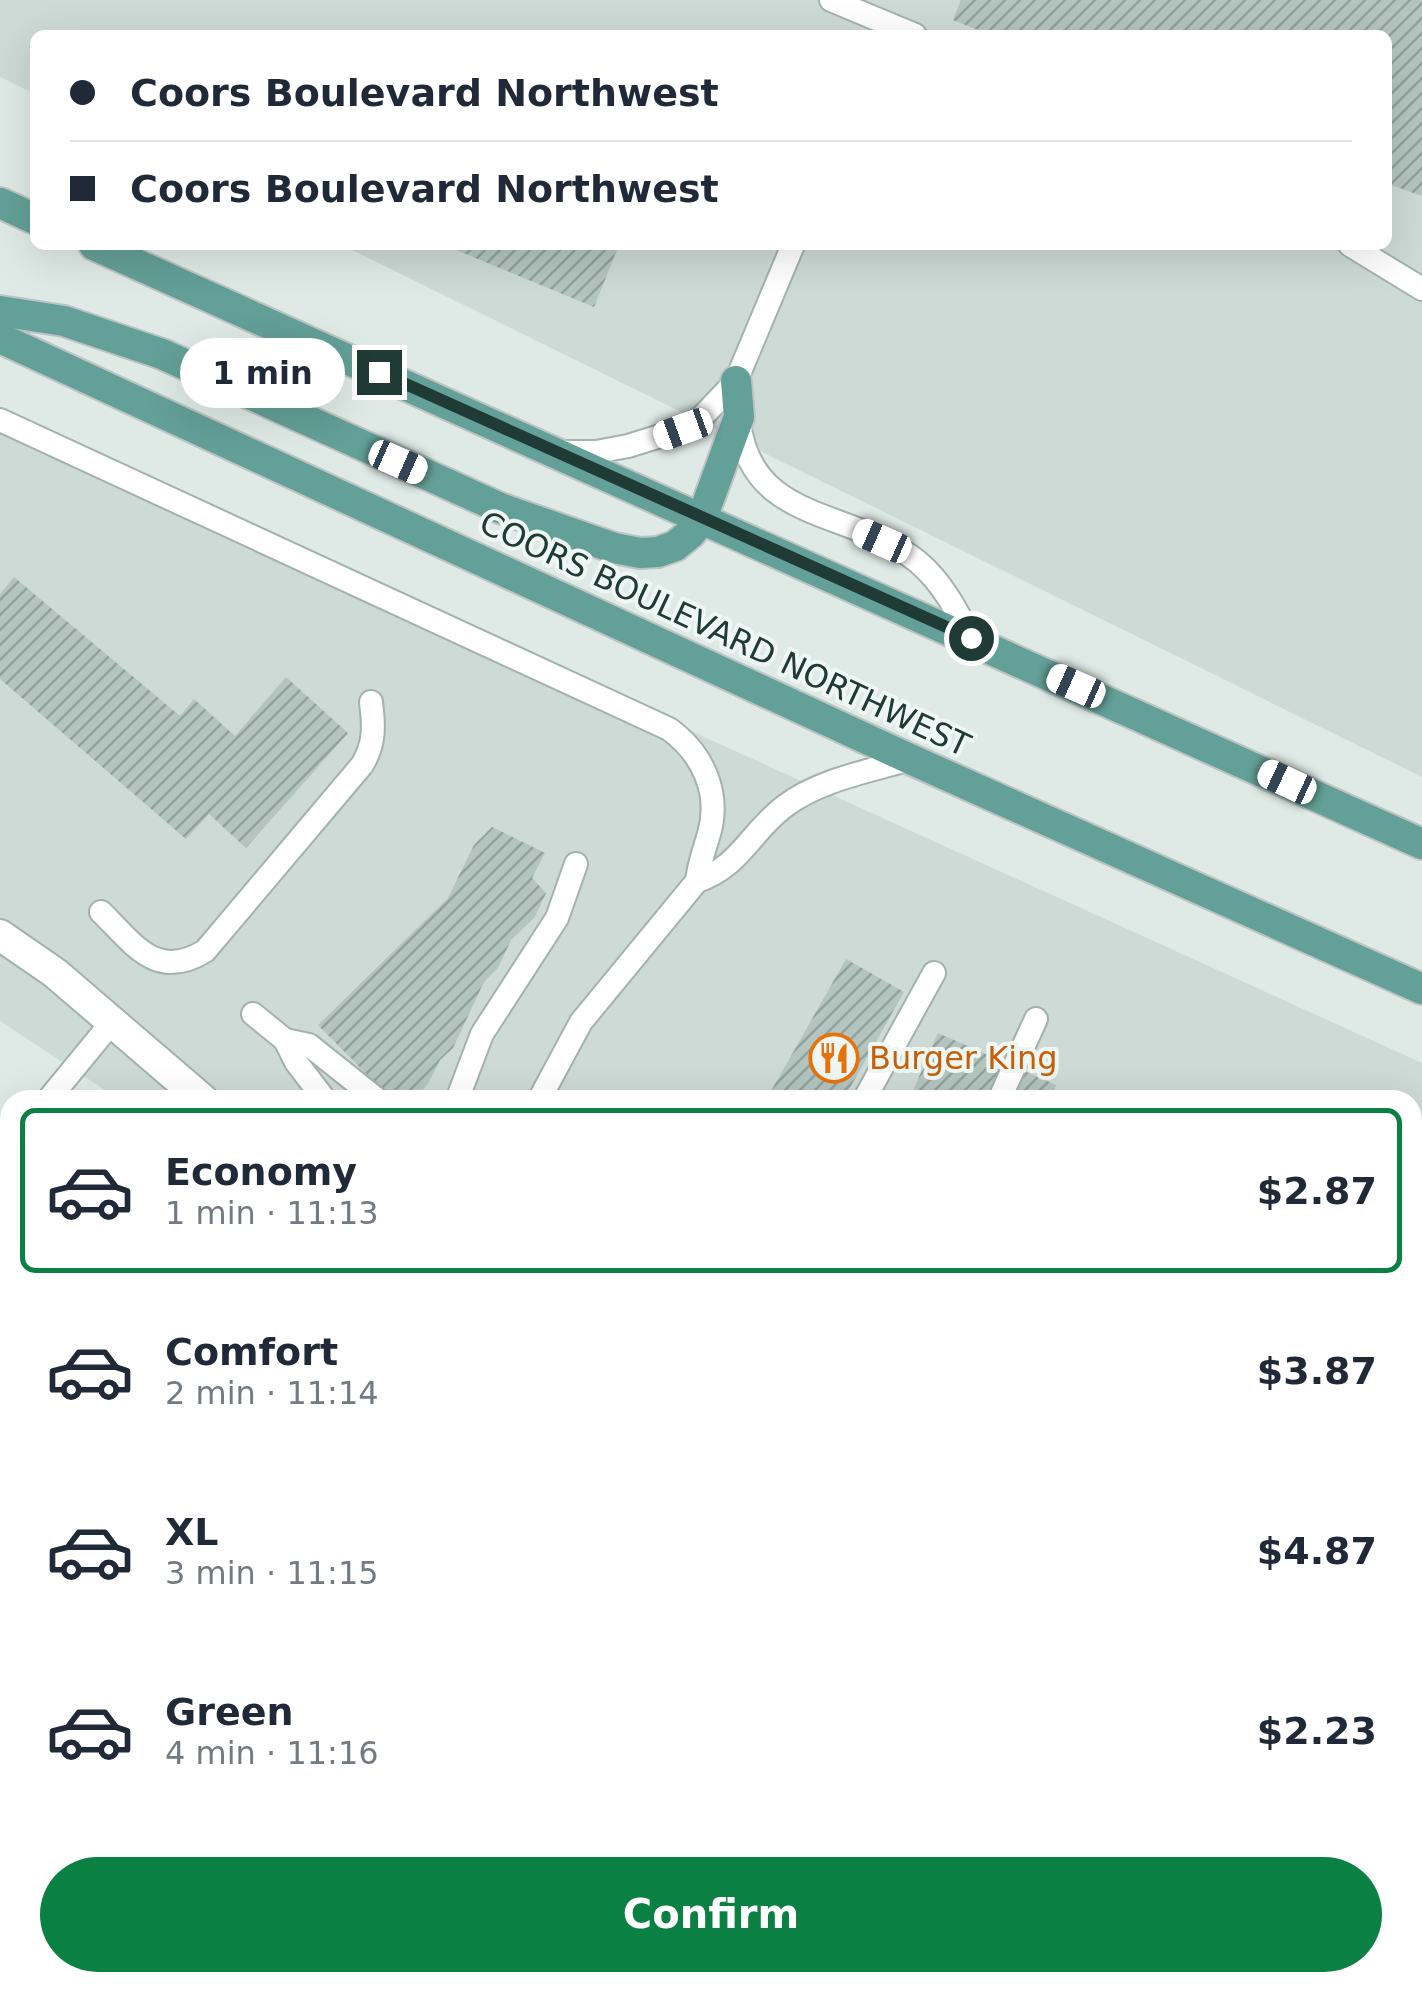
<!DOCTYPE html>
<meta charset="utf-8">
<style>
:root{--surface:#fff;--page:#f6f6f7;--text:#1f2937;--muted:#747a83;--line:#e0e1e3;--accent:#0b8043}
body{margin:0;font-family:"DejaVu Sans",sans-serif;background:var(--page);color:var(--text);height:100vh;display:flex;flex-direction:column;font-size:38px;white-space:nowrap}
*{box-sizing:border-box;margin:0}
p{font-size:32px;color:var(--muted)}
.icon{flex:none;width:55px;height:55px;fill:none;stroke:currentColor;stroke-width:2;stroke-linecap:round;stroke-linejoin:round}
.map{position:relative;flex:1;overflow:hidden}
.drawer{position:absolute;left:0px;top:1090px;width:1422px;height:902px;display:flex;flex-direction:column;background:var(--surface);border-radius:30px 30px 0 0;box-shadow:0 10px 40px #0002}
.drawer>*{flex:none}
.hud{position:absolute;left:30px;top:30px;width:1362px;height:220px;border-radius:15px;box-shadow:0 10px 40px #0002;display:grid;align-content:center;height:220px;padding:0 40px;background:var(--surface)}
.end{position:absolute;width:45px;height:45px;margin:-22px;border:12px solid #203a36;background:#fff;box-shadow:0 0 0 5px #fff}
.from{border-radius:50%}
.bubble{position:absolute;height:70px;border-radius:35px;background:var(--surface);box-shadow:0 10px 40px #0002;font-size:32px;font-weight:700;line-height:70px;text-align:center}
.car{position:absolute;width:30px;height:60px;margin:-30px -15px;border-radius:12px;box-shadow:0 0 8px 2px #0007;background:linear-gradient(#fff 24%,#345 0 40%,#fff 0 76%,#345 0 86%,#fff 0)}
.hud b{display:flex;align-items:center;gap:35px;height:95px;font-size:38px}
.hud b+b{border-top:2px solid var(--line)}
.hud i{width:25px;height:25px;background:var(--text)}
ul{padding:18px 0 0;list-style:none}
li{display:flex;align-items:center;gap:30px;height:165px;margin:0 20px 15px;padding:0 20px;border:5px solid transparent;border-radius:15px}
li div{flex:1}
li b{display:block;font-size:38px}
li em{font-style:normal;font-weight:700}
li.current{border-color:var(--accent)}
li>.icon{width:90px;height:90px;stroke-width:1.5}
.primary-button{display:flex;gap:20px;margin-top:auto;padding:20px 40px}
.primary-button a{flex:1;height:115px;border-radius:60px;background:var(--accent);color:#fff;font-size:40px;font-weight:700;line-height:115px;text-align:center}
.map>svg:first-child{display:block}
.built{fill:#cddad6}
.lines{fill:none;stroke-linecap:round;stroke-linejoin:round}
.stream{stroke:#86bcd0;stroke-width:11}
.building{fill:url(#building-hatch)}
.lane-casing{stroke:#a2b2ae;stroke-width:26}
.street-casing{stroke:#a2b2ae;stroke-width:34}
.primary-casing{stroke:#bcc4c3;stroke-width:34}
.lane{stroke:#fff;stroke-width:22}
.street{stroke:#fff;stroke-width:30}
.primary{stroke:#63a097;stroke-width:30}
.route{stroke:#203a36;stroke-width:12}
.labels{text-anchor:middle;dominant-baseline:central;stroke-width:8;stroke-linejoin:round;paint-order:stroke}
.street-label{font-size:32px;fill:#203a36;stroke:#eff7f4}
.food-label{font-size:32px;fill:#c56008;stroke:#eff7f4;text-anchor:start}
</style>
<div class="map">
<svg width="1422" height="1992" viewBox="0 0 1422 1992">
<defs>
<pattern id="building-hatch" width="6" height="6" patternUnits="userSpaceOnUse" patternTransform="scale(2.5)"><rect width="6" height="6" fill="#b4c5c0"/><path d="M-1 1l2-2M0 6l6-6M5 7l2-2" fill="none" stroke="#92a19d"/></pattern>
</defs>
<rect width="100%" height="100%" fill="#dfeae6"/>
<!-- built -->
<g class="built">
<polygon points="0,0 1422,0 1422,777 342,245 1388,245 1388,35 35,35 35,94 0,77"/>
<polygon points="0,417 1422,1063 1422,1772 1413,1774 1412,1100 120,1100 0,1021"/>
</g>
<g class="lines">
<!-- stream -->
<polyline class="stream" points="0,1573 10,1580"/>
</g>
<!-- building -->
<g class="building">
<polygon points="961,0 1422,0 1422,196 1388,184 1388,35 990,35 953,20"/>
<polygon points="444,245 619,245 594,307"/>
<polygon points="14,577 180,716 194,699 235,736 286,677 348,733 246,848 209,814 186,839 0,679 0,594"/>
<polygon points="492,827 545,853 532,878 546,893 535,917 511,940 498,968 484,982 453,1048 440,1060 428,1084 413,1100 392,1100 318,1025 448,898 474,845"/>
<polygon points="846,959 904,992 843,1100 766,1100"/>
<polygon points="938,1033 1056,1085 1050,1100 909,1100"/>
<polygon points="1422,1298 1422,1412 1412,1415 1412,1301"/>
<polygon points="1412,1709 1422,1713 1422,1772 1412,1768"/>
<polygon points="10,1914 10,1982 44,1982 35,1986 37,1992 0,1992 0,1918"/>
<polygon points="318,1982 478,1982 476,1992 316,1992"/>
</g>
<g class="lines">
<!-- lane casing -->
<g class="lane-casing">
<g id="lane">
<polyline points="831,0 915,35"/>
<polyline points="1350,245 1422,289"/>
<path d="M0,420L669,729C702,753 721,792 709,834C704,851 699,863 697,881"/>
<path d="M739,421C750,525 853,508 918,562C942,582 957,611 971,638"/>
<polyline points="559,452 596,452 628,446 683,429 702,417 736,381 793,245"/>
<path d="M101,912C134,944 156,981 205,951L362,765C375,744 374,726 371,702"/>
<polyline points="253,1014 285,1040 296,1062 325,1100"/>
<polyline points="285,1040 309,1045 378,1100"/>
<polyline points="48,1100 112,1022"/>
<polyline points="457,1100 482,1034 557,918 576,864"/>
<path d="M539,1100L581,1022L697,881C741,866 750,832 785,806C819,780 870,771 910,759"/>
<polyline points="864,1100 934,973"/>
<polyline points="999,1100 1036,1019"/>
<polyline points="0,1159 10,1147"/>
<polyline points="1412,1205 1422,1209"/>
<polyline points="0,1217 10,1225"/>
</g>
</g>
<!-- street casing -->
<g class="street-casing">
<g id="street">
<polyline points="0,935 55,973 203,1100"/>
<polyline points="1412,1504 1422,1508"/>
</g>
</g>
<!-- primary casing -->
<g class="primary-casing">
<g id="primary">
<polyline points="0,203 35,219"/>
<polyline points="94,245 1422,844"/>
<polyline points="0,311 64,321 162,354 500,508 614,548 640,553 658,552 675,546 691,533 702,518 739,417 736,381"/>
<polyline points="0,338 910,759 1422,989"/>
</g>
</g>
<!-- lane -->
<use href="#lane" class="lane"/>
<!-- street -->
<use href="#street" class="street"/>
<!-- primary -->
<use href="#primary" class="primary"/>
</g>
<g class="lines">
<!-- route -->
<polyline class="route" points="379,372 971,638"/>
</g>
<!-- icons -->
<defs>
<g id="restaurant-ring" transform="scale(2.5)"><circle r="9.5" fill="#eff7f4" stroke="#e8710a" stroke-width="1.5"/><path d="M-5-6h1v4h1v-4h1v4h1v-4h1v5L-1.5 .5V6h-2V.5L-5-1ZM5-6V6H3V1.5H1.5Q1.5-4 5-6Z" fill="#e8710a"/></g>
</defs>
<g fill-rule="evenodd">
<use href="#restaurant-ring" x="834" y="1058"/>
</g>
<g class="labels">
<!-- street labels -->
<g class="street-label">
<text transform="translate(725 634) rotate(25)">COORS BOULEVARD NORTHWEST</text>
</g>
<!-- food labels -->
<g class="food-label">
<text x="869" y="1058">Burger King</text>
</g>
</g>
</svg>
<i class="end from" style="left:971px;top:638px"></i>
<i class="end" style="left:379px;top:372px"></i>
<div class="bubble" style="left:180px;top:338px;width:165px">1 min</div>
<i class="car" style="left:683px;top:429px;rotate:250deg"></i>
<i class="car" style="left:398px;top:462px;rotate:114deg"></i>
<i class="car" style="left:882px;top:541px;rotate:294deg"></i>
<i class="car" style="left:1076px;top:686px;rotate:294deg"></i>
<i class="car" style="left:1287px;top:782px;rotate:295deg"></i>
<div class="hud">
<b><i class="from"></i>Coors Boulevard Northwest</b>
<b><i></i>Coors Boulevard Northwest</b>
</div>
<section class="drawer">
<ul>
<li class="current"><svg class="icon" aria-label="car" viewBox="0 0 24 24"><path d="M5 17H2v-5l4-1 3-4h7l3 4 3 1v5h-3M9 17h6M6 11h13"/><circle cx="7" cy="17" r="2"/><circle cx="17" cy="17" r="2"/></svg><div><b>Economy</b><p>1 min · 11:13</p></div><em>$2.87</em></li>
<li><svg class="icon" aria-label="car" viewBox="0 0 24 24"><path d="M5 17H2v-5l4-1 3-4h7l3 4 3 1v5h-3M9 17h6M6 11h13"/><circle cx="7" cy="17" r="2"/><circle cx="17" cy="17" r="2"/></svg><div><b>Comfort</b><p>2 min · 11:14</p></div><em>$3.87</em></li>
<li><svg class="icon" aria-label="car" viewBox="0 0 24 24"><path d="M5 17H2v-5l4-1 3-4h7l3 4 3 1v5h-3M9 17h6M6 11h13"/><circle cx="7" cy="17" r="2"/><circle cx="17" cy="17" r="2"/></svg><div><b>XL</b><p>3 min · 11:15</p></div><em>$4.87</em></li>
<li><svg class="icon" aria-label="car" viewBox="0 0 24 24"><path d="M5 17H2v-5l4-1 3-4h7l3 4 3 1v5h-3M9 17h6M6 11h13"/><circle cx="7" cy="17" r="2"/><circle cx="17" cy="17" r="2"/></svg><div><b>Green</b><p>4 min · 11:16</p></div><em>$2.23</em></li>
</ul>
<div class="primary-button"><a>Confirm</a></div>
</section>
</div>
